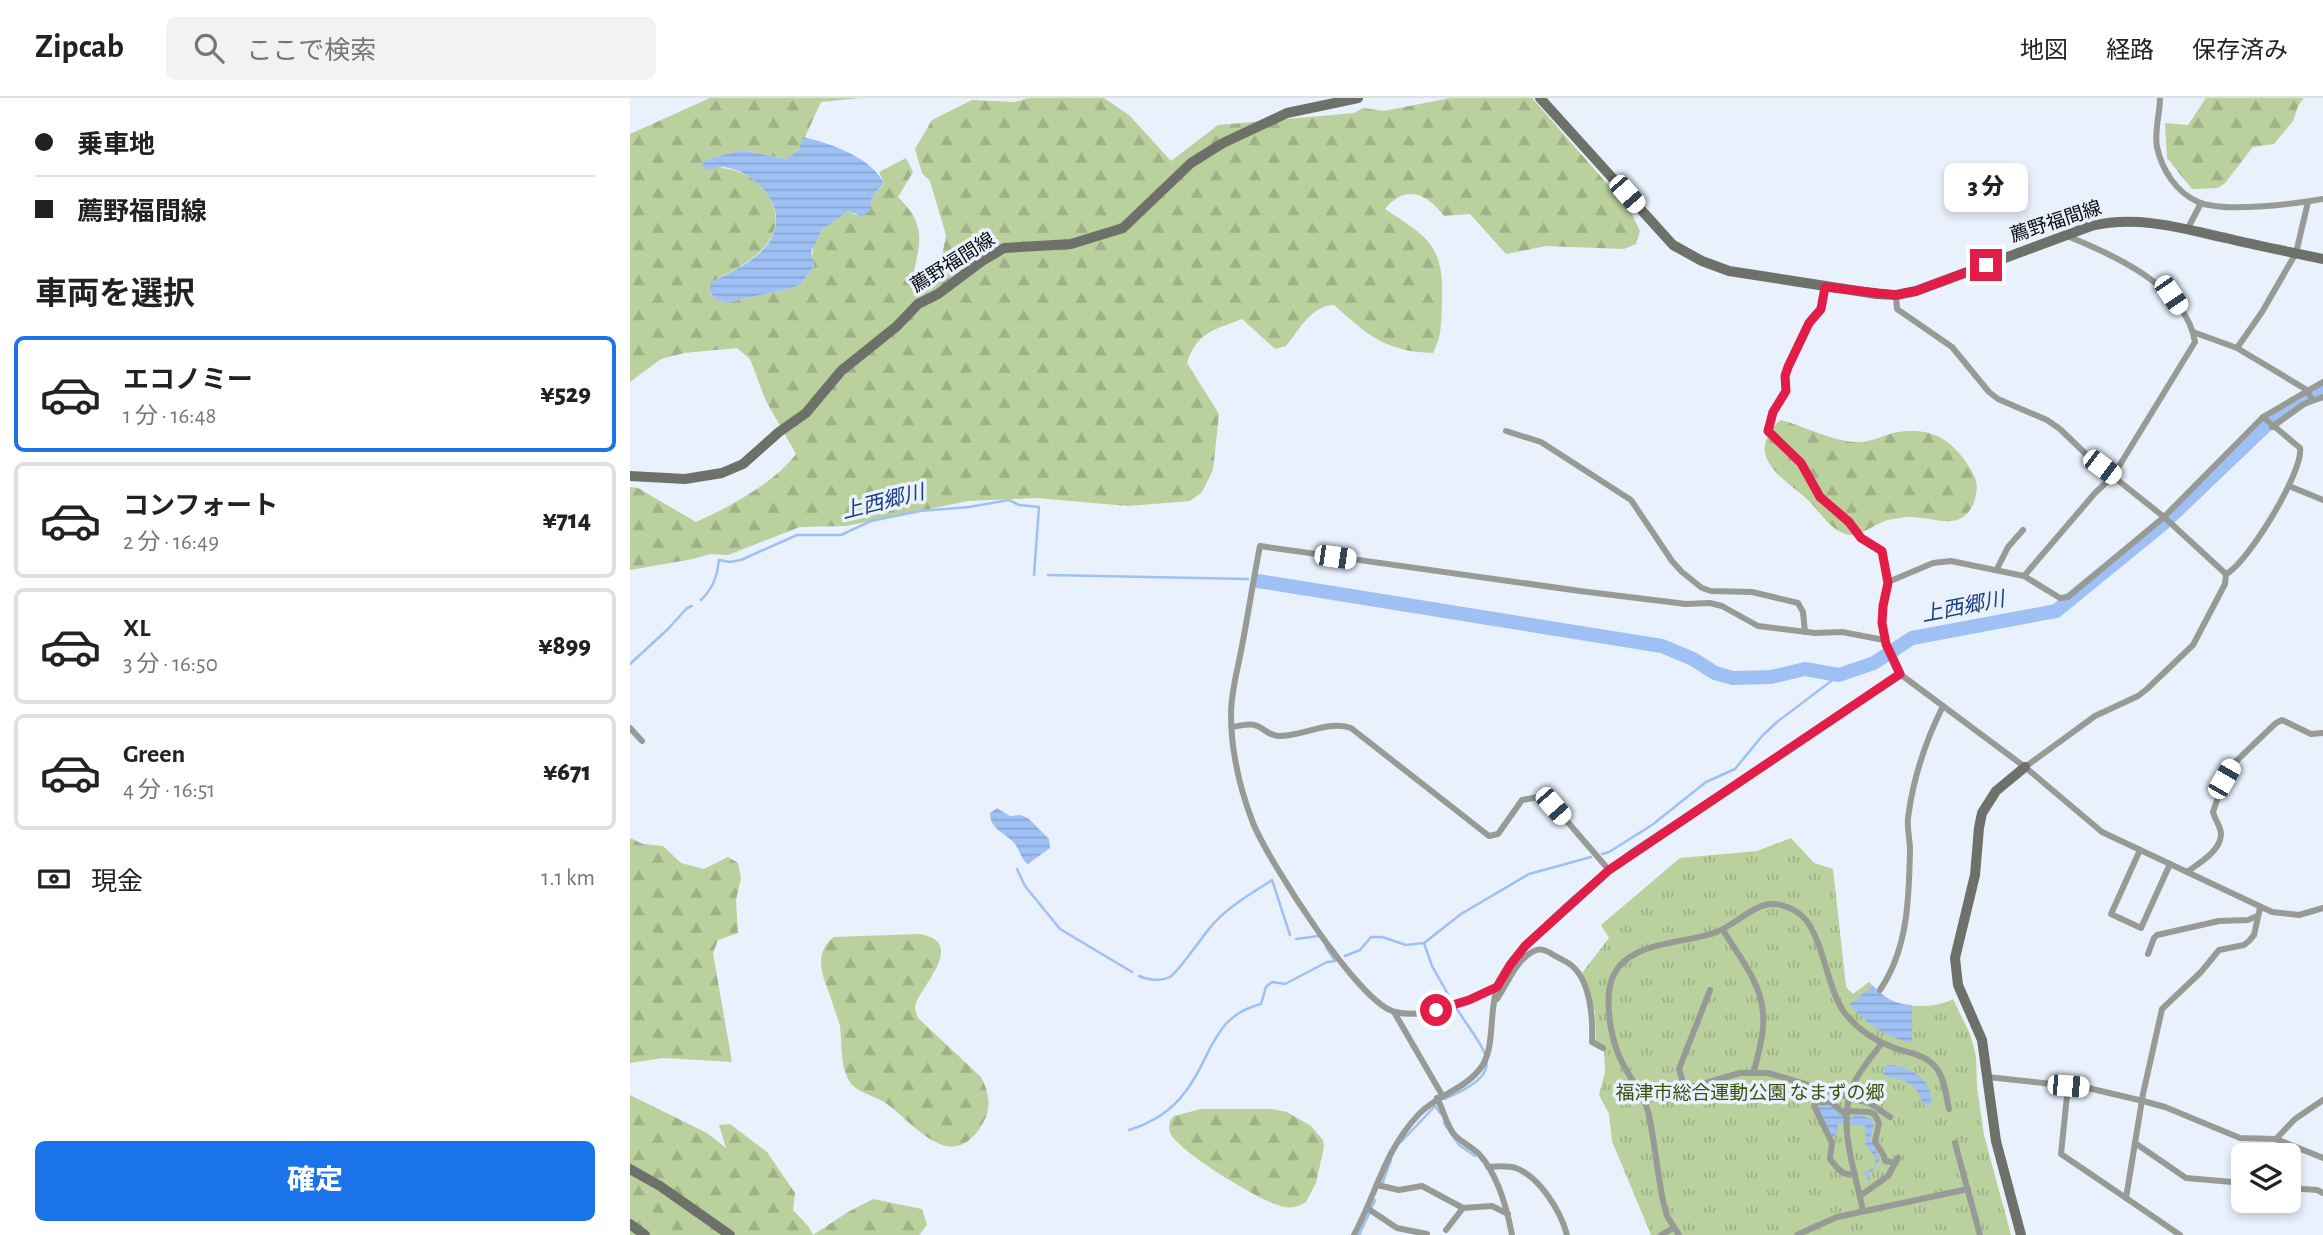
<!DOCTYPE html>
<html lang="ja">
<meta charset="utf-8">
<style>
:root{--surface:#fff;--page:#f2f2f2;--text:#222;--muted:#767676;--line:#e0e0e0;--accent:#1a73e8}
body{margin:0;font-family:"Alegreya Sans","Noto Sans JP",sans-serif;background:var(--page);color:var(--text);height:100vh;display:flex;flex-direction:column;font-size:26px;white-space:nowrap}
*{box-sizing:border-box;margin:0}
p{font-size:23px;color:var(--muted)}
.icon{flex:none;width:38px;height:38px;fill:none;stroke:currentColor;stroke-width:2;stroke-linecap:round;stroke-linejoin:round}
.map{position:relative;flex:1;overflow:hidden}
.side{display:flex;flex-direction:column;background:var(--surface);width:630px}
.side>*{flex:none}
.guide{display:grid;align-content:center;height:154px;padding:0 35px;background:var(--surface)}
.controls{position:absolute;left:1601px;top:1045px;display:grid;gap:14px}
.controls a{display:grid;place-items:center;width:70px;height:70px;border-radius:10px;background:var(--surface);box-shadow:0 4px 10px #0003;font-size:35px}
.end{position:absolute;width:32px;height:32px;margin:-16px;border:9px solid #e11d48;background:#fff;box-shadow:0 0 0 4px #fff}
.from{border-radius:50%}
.bubble{position:absolute;height:49px;border-radius:10px;background:var(--surface);box-shadow:0 4px 10px #0003;font-size:23px;font-weight:800;line-height:49px;text-align:center}
.car{position:absolute;width:21px;height:42px;margin:-21px -10px;border-radius:9px;box-shadow:0 0 5px 2px #0007;background:linear-gradient(#fff 24%,#345 0 40%,#fff 0 76%,#345 0 86%,#fff 0)}
.guide b{display:flex;align-items:center;gap:24px;height:66px;font-size:26px}
.guide b+b{border-top:2px solid var(--line)}
.guide i{width:18px;height:18px;background:var(--text)}
ul{padding:0;list-style:none}
li{display:flex;align-items:center;gap:21px;height:116px;margin:0 14px 10px;padding:0 21px;border:4px solid var(--line);border-radius:10px}
li div{flex:1}
li b{display:block;font-size:26px}
li em{font-style:normal;font-weight:800}
li.active{border-color:var(--accent)}
li>.icon{width:63px;height:63px;stroke-width:1.5}
h2{padding:0 35px;font-size:32px;line-height:84px}
.pay{display:flex;align-items:center;gap:18px;height:77px;padding:0 35px;font-size:26px}
.pay p{margin-inline-start:auto}
.button{display:flex;gap:14px;margin-top:auto;padding:14px 35px}
.button a{flex:1;height:80px;border-radius:10px;background:var(--accent);color:#fff;font-size:28px;font-weight:800;line-height:80px;text-align:center}
header{display:flex;align-items:center;gap:42px;box-sizing:border-box;height:98px;padding:0 35px;background:var(--surface);border-bottom:2px solid var(--line)}
header strong{font-size:33px}
nav{display:flex;gap:38px;margin-inline-start:auto;font-size:24px}
.search{width:490px;height:63px;background:var(--page);display:flex;align-items:center;gap:18px;box-sizing:border-box;padding:0 24px;border-radius:10px;color:var(--muted);font-size:26px}
main{display:flex;flex:1;min-height:0}
.map>svg:first-child{display:block}
.forest{fill:url(#forest-firs)}
.park{fill:url(#park-tufts)}
.water{fill:url(#water-rules)}
.lines{fill:none;stroke-linecap:round;stroke-linejoin:round}
.stream{stroke:#9fc0f4;stroke-width:2.5}
.river{stroke:#9fc0f4;stroke-width:14}
.street{stroke:#989a95;stroke-width:6}
.secondary{stroke:#6d7169;stroke-width:10}
.route{stroke:#e11d48;stroke-width:9}
.labels{text-anchor:middle;dominant-baseline:central;stroke-width:7;stroke-linejoin:round;paint-order:stroke}
.street-label{font-size:19px;fill:#090b0f;stroke:#e9f1fc}
.park-label{font-size:19px;fill:#3a5012;stroke:#e9f1fc}
.water-label{font-size:21px;font-style:italic;fill:#1b407e;stroke:#e9f1fc}
</style>
<header>
<strong>Zipcab</strong>
<div class="search"><svg class="icon" aria-label="search" viewBox="0 0 24 24"><circle cx="10" cy="10" r="6"/><path d="M15 15l6 6"/></svg>ここで検索</div>
<nav><a>地図</a><a>経路</a><a>保存済み</a></nav>
</header>
<main>
<section class="side">
<div class="guide">
<b><i class="from"></i>乗車地</b>
<b><i></i>薦野福間線</b>
</div>
<h2>車両を選択</h2>
<ul>
<li class="active"><svg class="icon" aria-label="car" viewBox="0 0 24 24"><path d="M5 17H2v-5l4-1 3-4h7l3 4 3 1v5h-3M9 17h6M6 11h13"/><circle cx="7" cy="17" r="2"/><circle cx="17" cy="17" r="2"/></svg><div><b>エコノミー</b><p>1 分 · 16:48</p></div><em>¥529</em></li>
<li><svg class="icon" aria-label="car" viewBox="0 0 24 24"><path d="M5 17H2v-5l4-1 3-4h7l3 4 3 1v5h-3M9 17h6M6 11h13"/><circle cx="7" cy="17" r="2"/><circle cx="17" cy="17" r="2"/></svg><div><b>コンフォート</b><p>2 分 · 16:49</p></div><em>¥714</em></li>
<li><svg class="icon" aria-label="car" viewBox="0 0 24 24"><path d="M5 17H2v-5l4-1 3-4h7l3 4 3 1v5h-3M9 17h6M6 11h13"/><circle cx="7" cy="17" r="2"/><circle cx="17" cy="17" r="2"/></svg><div><b>XL</b><p>3 分 · 16:50</p></div><em>¥899</em></li>
<li><svg class="icon" aria-label="car" viewBox="0 0 24 24"><path d="M5 17H2v-5l4-1 3-4h7l3 4 3 1v5h-3M9 17h6M6 11h13"/><circle cx="7" cy="17" r="2"/><circle cx="17" cy="17" r="2"/></svg><div><b>Green</b><p>4 分 · 16:51</p></div><em>¥671</em></li>
</ul>
<div class="pay"><svg class="icon" aria-label="cash" viewBox="0 0 24 24"><path d="M3 7h18v10H3z"/><circle cx="12" cy="12" r="2"/></svg>現金<p>1.1 km</p></div>
<div class="button"><a>確定</a></div>
</section>
<div class="map">
<svg width="1693" height="1137" viewBox="0 0 1693 1137">
<defs>
<pattern id="forest-firs" width="22" height="20" patternUnits="userSpaceOnUse" patternTransform="scale(1.75)"><rect width="22" height="20" fill="#bad09d"/><path d="M5 1l3.5 6h-7zM16 11l3.5 6h-7z" fill="#9fb186"/></pattern>
<pattern id="park-tufts" width="24" height="20" patternUnits="userSpaceOnUse" patternTransform="scale(1.75)"><rect width="24" height="20" fill="#bad09d"/><path d="M3 7l-1-3M5 7V3M7 7l1-3M15 17l-1-3M17 17v-4M19 17l1-3" fill="none" stroke="#9fb186"/></pattern>
<pattern id="water-rules" width="6" height="5" patternUnits="userSpaceOnUse" patternTransform="scale(1.75)"><rect width="6" height="5" fill="#9fc0f4"/><path d="M0 2.5h6" fill="none" stroke="#88a4d0"/></pattern>
</defs>
<rect width="100%" height="100%" fill="#e9f1fc"/>
<!-- forest -->
<g class="forest">
<path d="M80,0H231L191,4L169,52L156,61L111,52L75,62L71,68C87,69 100,70 114,76C138,87 156,119 139,143C126,162 102,173 82,184L79,194L86,202L96,205L162,190L171,186L184,168C177,139 196,128 218,113L226,117L240,106L243,97L254,86L249,74L276,60L283,74L268,99C300,131 288,145 282,186L296,188L308,180L316,137L300,83L292,75L285,51L302,22L342,2L385,4L398,0H474L499,17L541,63L588,27L724,15L733,10L754,13L820,0H902L1000,112L1010,133L1006,146L994,151L916,148L876,156L840,116L814,118C797,95 775,86 755,111C802,142 814,148 812,207C811,226 812,237 803,255C756,254 736,236 704,207C682,207 669,232 656,248L645,251L612,221C584,232 567,234 557,265L589,316L583,372L572,394L560,403L498,408L406,400L338,403L216,428L170,429L98,457L80,456L63,461L0,472V389L8,390L66,424C100,409 144,385 166,356L136,303L120,261L107,250L54,255L31,261L0,284V36Z"/>
<polygon points="1576,0 1674,0 1668,8 1663,23 1644,46 1623,49 1595,85 1588,90 1562,91 1537,60 1535,25 1558,27"/>
<path d="M1151,322C1174,328 1208,346 1232,344C1244,343 1256,336 1268,334C1300,330 1318,339 1336,364C1340,370 1344,376 1346,383C1349,396 1342,418 1327,422C1313,426 1294,418 1279,419C1273,419 1265,421 1258,422C1246,425 1232,438 1219,437C1202,434 1190,414 1179,403C1162,386 1123,366 1138,338C1141,331 1145,326 1151,322Z"/>
<polygon points="0,740 13,746 33,748 51,765 74,771 98,759 108,765 111,780 106,802 108,835 88,842 83,855 102,964 33,960 0,965"/>
<path d="M289,836C340,844 287,891 285,909C285,911 287,917 288,920L351,979C359,994 362,1010 353,1025C321,1080 284,1024 254,1004C243,997 224,994 218,981C210,966 212,945 210,928C208,920 204,911 202,903C194,880 181,857 204,839Z"/>
<polygon points="0,997 77,1035 96,1050 89,1027 100,1026 137,1054 165,1095 163,1112 179,1129 183,1137 218,1114 243,1101 292,1111 297,1127 289,1137 0,1137"/>
<path d="M571,1011H642L657,1014L681,1028L693,1042L694,1049L686,1085L676,1104C668,1109 661,1111 651,1108C628,1102 555,1057 542,1038C538,1033 539,1029 540,1023L544,1018Z"/>
</g>
<!-- park -->
<path class="park" d="M1161,740L1184,765L1203,771L1216,889L1223,896L1239,884C1244,889 1250,896 1256,900C1274,910 1305,911 1323,901L1340,936L1346,958L1347,989L1354,1037L1381,1137H1021L982,1043L979,1016L969,997L975,974L974,948L966,943L965,914L952,875L979,840L971,827L1050,760L1127,753Z"/>
<!-- water -->
<g class="water">
<path d="M173,39C200,45 243,60 254,86C246,93 238,101 241,112L232,118L218,113L192,132L181,153L184,168L171,186L162,190L96,205L86,202L79,193L82,184C102,174 132,160 142,139C158,108 125,73 94,69C89,69 83,71 78,72L71,68L75,62L111,52L156,61L169,52Z"/>
<path d="M367,710L380,718L390,717L398,720L419,741L420,750L398,766C391,761 390,753 385,746C376,735 360,732 360,715Z"/>
<path d="M1243,888C1254,899 1265,907 1282,907V945C1255,939 1237,927 1220,906Z"/>
<path d="M1259,967C1280,968 1304,983 1301,1006L1294,1008C1283,979 1277,985 1253,977L1254,969Z"/>
<path d="M1189,1007H1200L1210,1016L1222,1020L1226,1016L1242,1021L1244,1027L1240,1041L1250,1061L1240,1076L1239,1086L1237,1078L1231,1077L1244,1069L1246,1060L1236,1047L1235,1027L1208,1026V1033L1204,1039L1201,1037C1197,1027 1191,1019 1187,1009Z"/>
</g>
<g class="lines">
<!-- stream -->
<g class="stream">
<polyline points="418,477 618,481"/>
<path d="M71,502C83,490 87,479 89,462L100,464L111,462L167,437H211L241,423L290,413L339,409L379,402L389,407L409,409L404,477"/>
<polyline points="0,566 38,531 57,510 62,508"/>
<polyline points="972,756 979,754 1022,727 1076,684 1105,671 1132,638 1147,624 1209,577"/>
<polyline points="387,771 395,788 430,831 502,874"/>
<polyline points="666,841 688,838"/>
<polyline points="794,845 802,868 823,905"/>
<polyline points="715,858 730,852 741,839 752,839 776,847 794,845 831,816 899,776 961,759"/>
<path d="M509,878C519,882 530,884 540,879C549,874 574,835 585,824C601,807 622,795 642,782L660,837"/>
<path d="M814,1001C881,973 856,957 827,911"/>
<polyline points="814,1025 829,1047 845,1058"/>
<path d="M499,1032C522,1025 542,1012 556,993C582,959 582,918 631,906L636,889L642,884L655,886L697,864L705,863L696,849"/>
<polyline points="771,1044 805,1008 811,1016"/>
<polyline points="752,1086 761,1062"/>
<polyline points="742,1109 745,1102"/>
<polyline points="729,1137 739,1116"/>
</g>
<!-- river -->
<polyline class="river" points="628,483 1032,548 1063,561 1085,575 1103,580 1141,579 1175,571 1209,577 1244,565 1282,540 1426,513 1534,425 1646,318 1693,290"/>
<!-- street -->
<g class="street">
<path d="M1530,0C1530,16 1524,33 1527,49C1532,72 1546,94 1568,104C1594,115 1664,106 1693,101"/>
<polyline points="1557,132 1571,105"/>
<polyline points="1195,189 1191,211 1179,225 1158,269 1155,277 1156,293 1143,314 1137,333 1171,365 1190,399 1218,424 1231,440 1253,453 1258,484 1253,507 1252,525 1256,546 1270,576 1395,669 1472,734 1642,814 1669,817 1693,810"/>
<polyline points="1266,197 1267,211 1322,249 1359,294 1368,301 1417,322 1430,331 1460,360 1534,419 1596,476"/>
<polyline points="1563,234 1607,250 1677,292 1682,302"/>
<polyline points="1607,250 1632,214 1666,155 1678,104"/>
<polyline points="1642,329 1674,306 1693,299"/>
<polyline points="876,333 911,344 1001,402 1042,463 1052,474 1072,490 1081,493 1122,494 1168,505 1173,514 1175,534"/>
<polyline points="1659,388 1693,402"/>
<polyline points="1367,471 1378,449 1393,432"/>
<path d="M1394,478L1465,395L1483,378L1565,244C1556,188 1483,157 1435,137"/>
<polyline points="1258,484 1303,465 1321,463 1394,478 1430,500 1438,499 1534,419 1633,319 1693,284"/>
<path d="M602,629C609,628 618,625 624,627C634,629 638,638 649,638C674,638 697,622 721,630L859,738L868,736L892,702L909,699L923,707L979,772"/>
<polyline points="0,630 12,643"/>
<path d="M1395,669L1465,618L1508,598L1517,591L1563,547L1595,486L1596,476C1617,466 1674,373 1670,350L1633,319"/>
<polyline points="1510,752 1481,816 1511,830 1540,766"/>
<path d="M1557,774C1569,765 1591,753 1591,736C1591,729 1585,722 1583,714L1594,681L1601,668L1646,625L1652,622L1681,636L1693,635"/>
<path d="M1093,832C1108,857 1131,884 1133,915C1135,934 1128,955 1124,974"/>
<polyline points="1518,856 1524,840 1527,837 1589,823 1618,822 1627,818"/>
<path d="M867,889C838,903 800,922 765,914C729,906 638,762 623,725C610,691 601,652 601,616C601,595 607,574 611,553C618,518 623,483 630,448L950,493L1056,506L1080,505L1092,508L1128,528L1185,535L1212,534L1254,542"/>
<path d="M1250,892C1278,851 1279,800 1280,752C1280,742 1277,731 1278,720C1283,681 1295,644 1313,608"/>
<path d="M867,901C878,885 885,864 902,854C910,849 915,852 922,856C928,860 936,863 941,867C961,883 963,921 962,944L973,950"/>
<polyline points="764,914 812,997"/>
<polyline points="1358,979 1458,990 1513,1003 1535,1009 1610,1040 1646,1041 1693,1060"/>
<polyline points="1438,988 1431,1056 1496,1100"/>
<polyline points="1055,991 1049,971 1080,892"/>
<path d="M807,1000C813,1011 816,1025 823,1035C830,1044 841,1048 849,1056C868,1077 877,1110 882,1137"/>
<polyline points="1014,1003 1110,975 1138,975 1155,980 1241,1006 1260,1019"/>
<polyline points="1216,1013 1240,1014 1245,1017 1249,1025 1245,1044 1254,1058 1255,1063 1266,1065"/>
<path d="M1216,1017L1201,1004H1187L1184,1008L1202,1045L1200,1061C1207,1070 1213,1079 1225,1076"/>
<polyline points="1646,1041 1665,1021 1693,1002"/>
<polyline points="1325,1045 1350,1137"/>
<polyline points="1505,1045 1556,1080 1614,1085"/>
<path d="M858,1069C867,1068 877,1067 886,1070C910,1079 931,1114 937,1137"/>
<polyline points="747,1087 769,1092 792,1088 833,1110 862,1108 878,1116"/>
<polyline points="1659,1090 1687,1092 1693,1095"/>
<polyline points="1230,1098 1258,1078 1268,1060"/>
<polyline points="737,1110 767,1130 797,1136"/>
<path d="M1233,1113C1225,1072 1206,1025 1224,985C1231,971 1242,958 1252,945"/>
<polyline points="816,1132 833,1110"/>
<path d="M724,1137C747,1094 754,1053 789,1016C808,996 837,991 852,968C865,949 859,913 867,890C882,849 966,781 1002,754L1270,576"/>
<polyline points="1031,1137 1043,1130"/>
<path d="M1049,1137L1037,1118L1034,1107C1027,1076 1025,1043 1018,1013C1013,995 1001,982 993,966C982,946 977,917 979,894C984,844 1045,847 1081,836C1113,827 1129,790 1167,814C1193,830 1195,887 1214,914C1227,931 1245,943 1265,950C1281,956 1296,956 1307,971C1315,982 1316,998 1319,1011"/>
<polyline points="1167,1137 1207,1119 1338,1091"/>
<polyline points="1550,1137 1496,1100 1513,996 1532,911 1571,874 1589,852 1614,847 1619,843 1624,837 1630,810"/>
</g>
<!-- secondary -->
<g class="secondary">
<path d="M910,0L1043,147L1072,163L1099,173L1247,196L1266,197L1286,193L1461,128C1508,117 1551,130 1596,140C1628,148 1661,154 1693,161"/>
<polyline points="0,378 55,381 92,375 113,366 149,334 176,315 211,273 267,228 288,206 308,196 352,163 374,150 441,146 493,130 561,65 593,45 657,15 728,0"/>
<polyline points="0,1071 30,1088 100,1137"/>
<polyline points="0,1126 15,1137"/>
<polyline points="1391,1137 1366,1043 1352,942 1328,887 1325,860 1345,777 1349,730 1352,715 1366,693 1395,669"/>
</g>
</g>
<g class="lines">
<!-- route -->
<polyline class="route" points="806,912 839,902 867,889 880,867 895,848 979,772 1270,576 1256,546 1252,525 1253,508 1258,485 1252,453 1231,440 1219,424 1190,399 1171,365 1138,333 1143,314 1156,293 1155,278 1158,269 1179,225 1191,211 1195,189 1266,197 1286,193 1356,167"/>
</g>
<g class="labels">
<!-- street labels -->
<g class="street-label">
<text transform="translate(1426 124) rotate(-18)">薦野福間線</text>
<text transform="translate(323 165) rotate(-32)">薦野福間線</text>
</g>
<!-- park labels -->
<g class="park-label">
<text x="1120" y="995">福津市総合運動公園 なまずの郷</text>
</g>
<!-- water labels -->
<g class="water-label">
<text transform="translate(253 404) rotate(-14)">上西郷川</text>
<text transform="translate(1333 509) rotate(-11)">上西郷川</text>
</g>
</g>
</svg>
<div class="controls">
<a><svg class="icon" aria-label="layers" viewBox="0 0 24 24"><path d="M12 4l9 5-9 5-9-5zM3 14l9 5 9-5"/></svg></a>
</div>
<i class="end from" style="left:806px;top:912px"></i>
<i class="end" style="left:1356px;top:167px"></i>
<div class="bubble" style="left:1314px;top:65px;width:84px">3 分</div>
<i class="car" style="left:997px;top:96px;rotate:139deg"></i>
<i class="car" style="left:1541px;top:197px;rotate:146deg"></i>
<i class="car" style="left:1472px;top:369px;rotate:127deg"></i>
<i class="car" style="left:705px;top:459px;rotate:98deg"></i>
<i class="car" style="left:1594px;top:681px;rotate:30deg"></i>
<i class="car" style="left:923px;top:708px;rotate:139deg"></i>
<i class="car" style="left:1438px;top:988px;rotate:95deg"></i>
</div>
</main>
